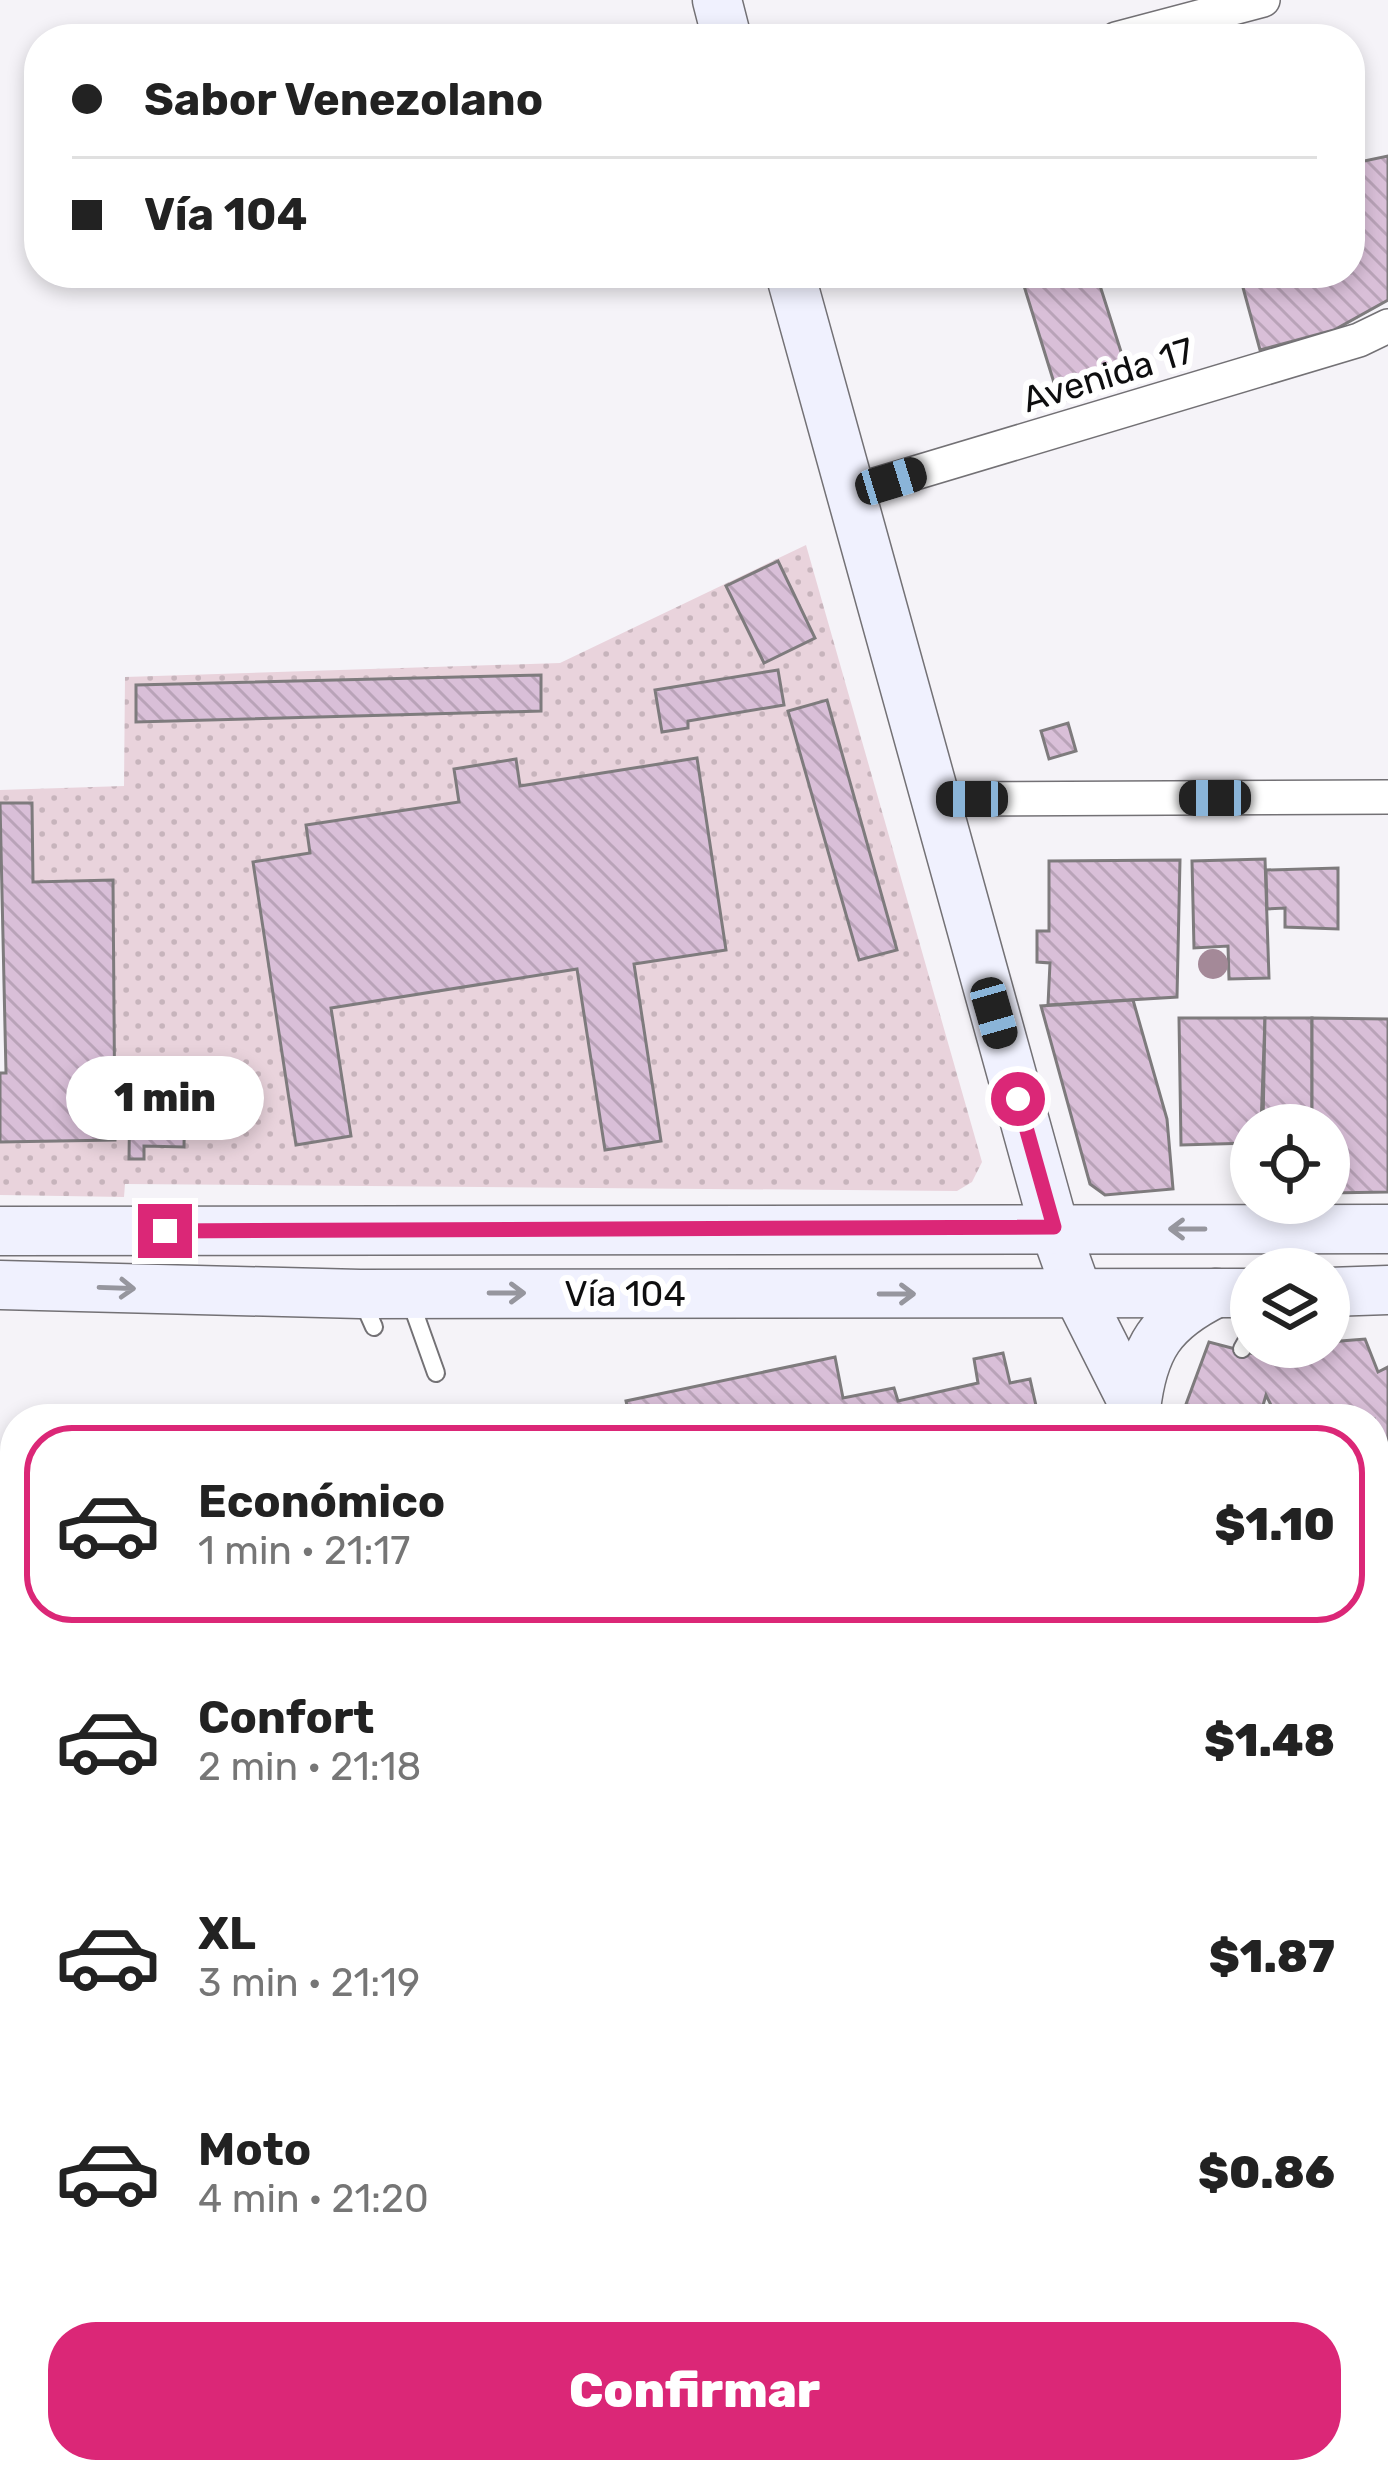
<!DOCTYPE html>
<html lang="es">
<meta charset="utf-8">
<style>
:root{--surface:#fff;--page:#f6f6f6;--text:#222;--muted:#767676;--line:#e0e0e0;--accent:#db2777}
body{margin:0;font-family:Rubik,sans-serif;background:var(--page);color:var(--text);height:100vh;display:flex;flex-direction:column;font-size:45px;white-space:nowrap}
*{box-sizing:border-box;margin:0}
p{font-size:39px;color:var(--muted)}
.icon{flex:none;width:66px;height:66px;fill:none;stroke:currentColor;stroke-width:2;stroke-linecap:round;stroke-linejoin:round}
.map{position:relative;flex:1;overflow:hidden}
.sheet{position:absolute;left:0px;top:1404px;width:1389px;height:1080px;display:flex;flex-direction:column;background:var(--surface);border-radius:48px 48px 0 0;box-shadow:0 6px 18px #0003}
.sheet>*{flex:none}
.banner{position:absolute;left:24px;top:24px;width:1341px;height:264px;border-radius:48px;box-shadow:0 6px 18px #0003;display:grid;align-content:center;height:264px;padding:0 48px;background:var(--surface)}
.buttons{position:absolute;left:1230px;top:1104px;display:grid;gap:24px}
.buttons a{display:grid;place-items:center;width:120px;height:120px;border-radius:50%;background:var(--surface);box-shadow:0 6px 18px #0003;font-size:60px}
.end{position:absolute;width:54px;height:54px;margin:-27px;border:15px solid #db2777;background:#fff;box-shadow:0 0 0 6px #fff}
.from{border-radius:50%}
.bubble{position:absolute;height:84px;border-radius:42px;background:var(--surface);box-shadow:0 6px 18px #0003;font-size:39px;font-weight:800;line-height:84px;text-align:center}
.car{position:absolute;width:36px;height:72px;margin:-36px -18px;border-radius:15px;box-shadow:0 0 9px 3px #0007;background:linear-gradient(#222 24%,#8ab4d8 0 40%,#222 0 76%,#8ab4d8 0 86%,#222 0)}
.banner b{display:flex;align-items:center;gap:42px;height:114px;font-size:45px}
.banner b+b{border-top:3px solid var(--line)}
.banner i{width:30px;height:30px;background:var(--text)}
ul{padding:21px 0 0;list-style:none}
li{display:flex;align-items:center;gap:36px;height:198px;margin:0 24px 18px;padding:0 24px;border:6px solid transparent;border-radius:48px}
li div{flex:1}
li b{display:block;font-size:45px}
li em{font-style:normal;font-weight:800}
li.active{border-color:var(--accent)}
li>.icon{width:108px;height:108px;stroke-width:1.5}
.primary-button{display:flex;gap:24px;margin-top:auto;padding:24px 48px}
.primary-button a{flex:1;height:138px;border-radius:48px;background:var(--accent);color:#fff;font-size:48px;font-weight:800;line-height:138px;text-align:center}
.map>svg:first-child{display:block}
.garden{fill:url(#garden-dots);fill-rule:evenodd}
.building{fill:url(#building-back-hatch);stroke:#7e7b7d;stroke-width:3}
.lines{fill:none;stroke-linecap:round;stroke-linejoin:round}
.lane-casing{stroke:#737175;stroke-width:20}
.street-casing{stroke:#737175;stroke-width:36}
.secondary-casing{stroke:#737175;stroke-width:51}
.lane{stroke:#fff;stroke-width:16}
.street{stroke:#fff;stroke-width:33}
.secondary{stroke:#f0f1fe;stroke-width:48}
.rail{stroke:#262627;stroke-width:9;stroke-dasharray:21 21;stroke-linecap:butt}
.tree{fill:#a48998}
.oneway{stroke:#96969e}
.route{stroke:#db2777;stroke-width:15}
.labels{text-anchor:middle;dominant-baseline:central;stroke-width:12;stroke-linejoin:round;paint-order:stroke}
.street-label{font-size:36px;fill:#0e0e0f;stroke:#fff}
</style>
<div class="map">
<svg width="1388" height="2484" viewBox="0 0 1388 2484">
<defs>
<pattern id="garden-dots" width="8" height="8" patternUnits="userSpaceOnUse" patternTransform="scale(3)"><rect width="8" height="8" fill="#e9d3dc"/><path d="M2 2h.1M6 6h.1" fill="none" stroke="#c7b4bc" stroke-width="1.8" stroke-linecap="round"/></pattern>
<pattern id="building-back-hatch" width="6" height="6" patternUnits="userSpaceOnUse" patternTransform="scale(3)"><rect width="6" height="6" fill="#d9bfd8"/><path d="M-1 5l2 2M0 0l6 6M5-1l2 2" fill="none" stroke="#b9a3b8"/></pattern>
</defs>
<rect width="100%" height="100%" fill="#f5f3f8"/>
<!-- garden -->
<path class="garden" d="M806,545L982,1162L972,1182L957,1191L125,1184L124,1197L0,1195V1142L115,1140L113,881L33,882L32,803H0V790L124,786L125,677L560,663ZM516,759L520,786L697,759L725,950L634,964L660,1141L605,1150L577,969L331,1008L351,1135L296,1145L253,863L310,853L307,825L459,802L455,769Z"/>
<!-- building -->
<g class="building">
<polygon points="1388,156 1388,300 1334,330 1260,350 1239,273 1350,273 1350,164"/>
<polygon points="1020,273 1096,273 1130,380 1060,402"/>
<polygon points="778,561 815,638 764,663 726,586"/>
<polygon points="778,670 784,705 688,721 688,728 662,732 655,690"/>
<polygon points="541,675 541,711 136,722 136,685"/>
<polygon points="827,700 897,950 859,960 788,711"/>
<polygon points="1068,723 1076,751 1049,759 1041,731"/>
<polygon points="697,758 726,950 634,964 661,1141 605,1150 577,969 331,1008 351,1136 296,1145 253,862 310,853 306,825 459,802 454,769 516,759 520,786"/>
<polygon points="0,803 32,803 33,882 113,880 115,1140 0,1142 0,1073 6,1073"/>
<polygon points="1265,859 1269,978 1229,979 1228,946 1194,948 1192,861"/>
<polygon points="1180,860 1177,997 1048,1005 1050,963 1037,962 1037,931 1049,931 1049,861"/>
<polygon points="1338,868 1338,929 1285,927 1285,908 1267,909 1266,870"/>
<polygon points="1133,1000 1167,1119 1173,1189 1105,1195 1090,1184 1041,1006"/>
<polygon points="1179,1018 1265,1018 1261,1125 1251,1125 1251,1143 1181,1145"/>
<polygon points="1265,1018 1312,1018 1312,1125 1263,1125"/>
<polygon points="1312,1018 1388,1019 1388,1192 1329,1193 1329,1125 1312,1125"/>
<polygon points="130,1087 185,1088 184,1147 144,1146 144,1159 129,1159"/>
<polygon points="1365,1339 1378,1372 1388,1367 1388,1489 1374,1496 1374,1419 1278,1419 1266,1395 1259,1419 1197,1419 1182,1415 1209,1342 1281,1361 1312,1347 1329,1347 1329,1342"/>
<polygon points="1003,1353 1010,1383 1030,1379 1039,1419 630,1419 626,1401 835,1357 843,1398 894,1388 898,1401 978,1383 974,1359"/>
<polygon points="1388,1707 1388,1807 1374,1779 1374,1714"/>
<polygon points="15,1982 15,2063 0,2033 0,1989"/>
<polygon points="1388,2050 1388,2138 1374,2145 1374,2057"/>
<polygon points="1388,2234 1388,2484 1110,2484 1102,2469 1374,2469 1374,2241"/>
<polygon points="15,2330 15,2469 477,2469 485,2484 0,2484 0,2338"/>
<polygon points="516,2469 617,2469 624,2484 523,2484"/>
<polygon points="905,2469 1102,2469 1110,2484 875,2484"/>
</g>
<g class="lines">
<!-- lane casing -->
<g class="lane-casing">
<g id="lane">
<polyline points="362,1300 374,1327"/>
<polyline points="410,1300 436,1373"/>
<polyline points="1242,1349 1251,1333"/>
</g>
</g>
<!-- street casing -->
<g class="street-casing">
<g id="street">
<polyline points="1116,39 1263,0"/>
<polyline points="848,493 1359,340 1388,326"/>
<polyline points="936,799 1388,797"/>
<polyline points="0,2237 15,2230"/>
</g>
</g>
<!-- secondary casing -->
<g class="secondary-casing">
<g id="secondary">
<polyline points="717,0 727,39"/>
<polyline points="790,273 1054,1227 1078,1294 1141,1419"/>
<polyline points="0,1231 1388,1229"/>
<polyline points="0,1285 360,1294 1251,1293"/>
<polyline points="1329,1292 1388,1290"/>
<path d="M1136,1409C1143,1348 1161,1320 1216,1293"/>
<polyline points="1374,1566 1377,1566"/>
<polyline points="1374,1904 1388,1933"/>
</g>
</g>
<!-- lane -->
<use href="#lane" class="lane"/>
<!-- street -->
<use href="#street" class="street"/>
<!-- secondary -->
<use href="#secondary" class="secondary"/>
<!-- rail -->
<g class="rail">
<polyline points="1374,2184 1388,2177"/>
<polyline points="762,2484 792,2469"/>
</g>
</g>
<!-- trees -->
<circle class="tree" cx="1213" cy="964" r="15"/>
<!-- one-way arrows -->
<defs><path id="oneway-shaft" d="M-6 0H5M1.5-3L5.5 0L1.5 3" fill="none" stroke-width="1.6" stroke-linecap="round" stroke-linejoin="round" transform="scale(3)"/></defs>
<g class="oneway">
<use href="#oneway-shaft" transform="translate(1187 1229) rotate(-180)"/>
<use href="#oneway-shaft" transform="translate(117 1288) rotate(2)"/>
<use href="#oneway-shaft" transform="translate(507 1293)"/>
<use href="#oneway-shaft" transform="translate(897 1294)"/>
</g>
<g class="lines">
<!-- route -->
<polyline class="route" points="165,1231 1054,1227 1018,1099"/>
</g>
<g class="labels">
<!-- street labels -->
<g class="street-label">
<text transform="translate(1108 375) rotate(-17)">Avenida 17</text>
<text x="625" y="1293">Vía 104</text>
</g>
</g>
</svg>
<div class="buttons">
<a><svg class="icon" aria-label="locate" viewBox="0 0 24 24"><circle cx="12" cy="12" r="6"/><path d="M12 2v4M12 18v4M2 12h4M18 12h4"/></svg></a>
<a><svg class="icon" aria-label="layers" viewBox="0 0 24 24"><path d="M12 4l9 5-9 5-9-5zM3 14l9 5 9-5"/></svg></a>
</div>
<i class="end from" style="left:1018px;top:1099px"></i>
<i class="end" style="left:165px;top:1231px"></i>
<div class="bubble" style="left:66px;top:1056px;width:198px">1 min</div>
<i class="car" style="left:891px;top:481px;rotate:73deg"></i>
<i class="car" style="left:1215px;top:798px;rotate:270deg"></i>
<i class="car" style="left:972px;top:799px;rotate:270deg"></i>
<i class="car" style="left:994px;top:1013px;rotate:164deg"></i>
<div class="banner">
<b><i class="from"></i>Sabor Venezolano</b>
<b><i></i>Vía 104</b>
</div>
<section class="sheet">
<ul>
<li class="active"><svg class="icon" aria-label="car" viewBox="0 0 24 24"><path d="M5 17H2v-5l4-1 3-4h7l3 4 3 1v5h-3M9 17h6M6 11h13"/><circle cx="7" cy="17" r="2"/><circle cx="17" cy="17" r="2"/></svg><div><b>Económico</b><p>1 min · 21:17</p></div><em>$1.10</em></li>
<li><svg class="icon" aria-label="car" viewBox="0 0 24 24"><path d="M5 17H2v-5l4-1 3-4h7l3 4 3 1v5h-3M9 17h6M6 11h13"/><circle cx="7" cy="17" r="2"/><circle cx="17" cy="17" r="2"/></svg><div><b>Confort</b><p>2 min · 21:18</p></div><em>$1.48</em></li>
<li><svg class="icon" aria-label="car" viewBox="0 0 24 24"><path d="M5 17H2v-5l4-1 3-4h7l3 4 3 1v5h-3M9 17h6M6 11h13"/><circle cx="7" cy="17" r="2"/><circle cx="17" cy="17" r="2"/></svg><div><b>XL</b><p>3 min · 21:19</p></div><em>$1.87</em></li>
<li><svg class="icon" aria-label="car" viewBox="0 0 24 24"><path d="M5 17H2v-5l4-1 3-4h7l3 4 3 1v5h-3M9 17h6M6 11h13"/><circle cx="7" cy="17" r="2"/><circle cx="17" cy="17" r="2"/></svg><div><b>Moto</b><p>4 min · 21:20</p></div><em>$0.86</em></li>
</ul>
<div class="primary-button"><a>Confirmar</a></div>
</section>
</div>
